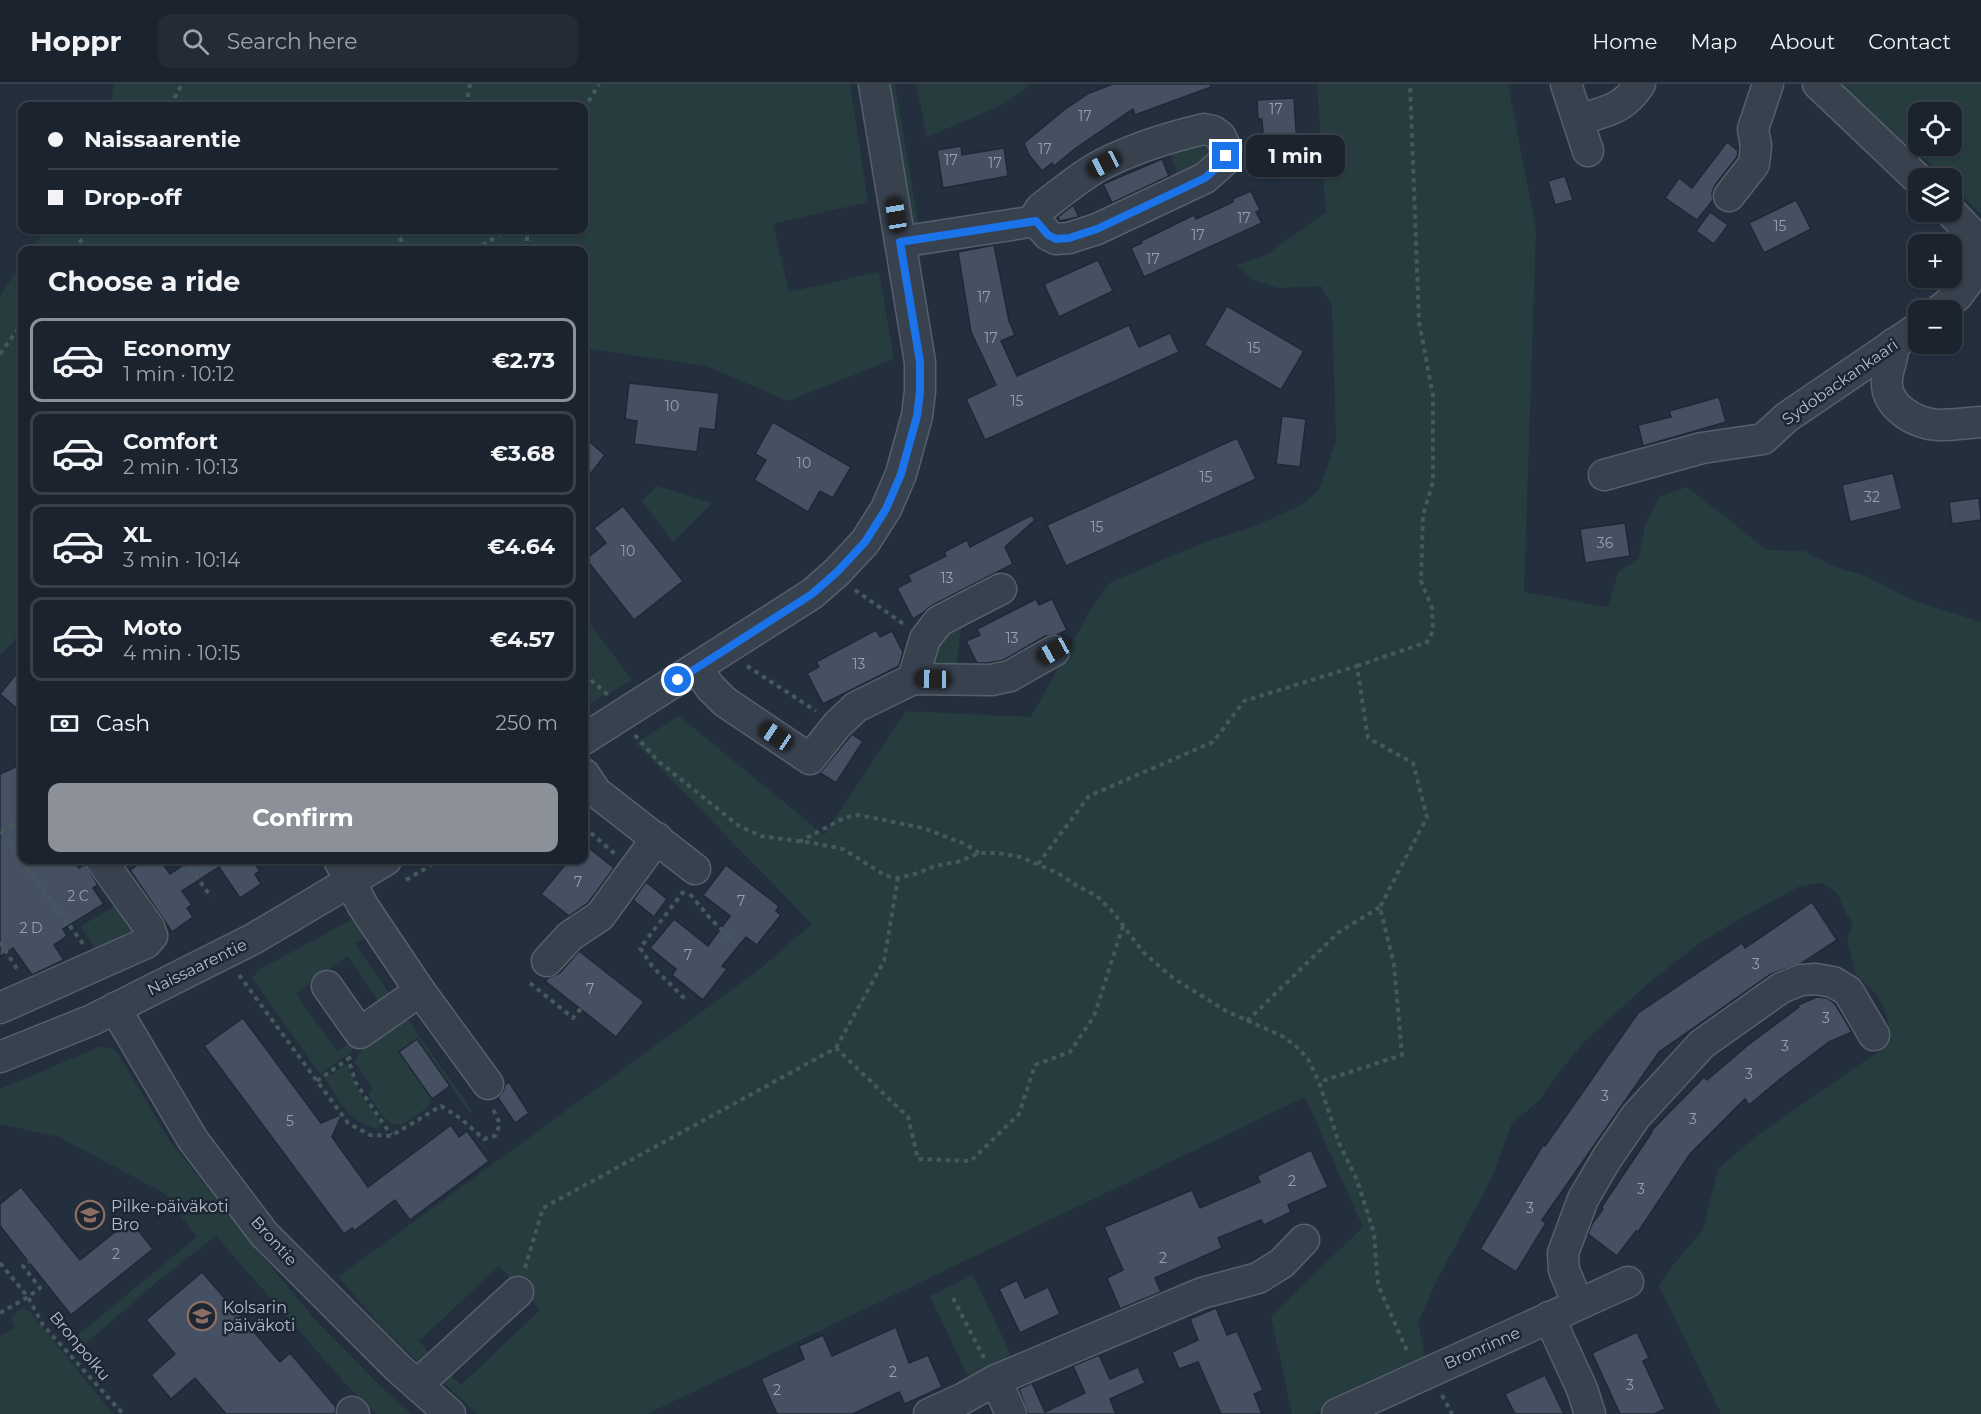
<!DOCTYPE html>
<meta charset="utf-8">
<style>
:root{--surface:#1b232e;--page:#242b36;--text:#f1f3f6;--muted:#a0a4aa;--line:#39404a;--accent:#8c9099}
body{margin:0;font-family:Montserrat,sans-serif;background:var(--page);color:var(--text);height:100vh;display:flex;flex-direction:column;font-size:22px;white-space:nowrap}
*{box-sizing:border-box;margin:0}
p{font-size:20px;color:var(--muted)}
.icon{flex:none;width:33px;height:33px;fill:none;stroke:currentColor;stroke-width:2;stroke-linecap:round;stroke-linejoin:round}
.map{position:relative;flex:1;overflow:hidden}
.details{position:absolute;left:18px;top:162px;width:570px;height:618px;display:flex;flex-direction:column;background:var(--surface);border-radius:12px;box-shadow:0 2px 4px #0004,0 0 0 2px var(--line)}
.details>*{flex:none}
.hud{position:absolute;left:18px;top:18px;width:570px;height:132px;border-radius:12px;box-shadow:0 2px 4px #0004,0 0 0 2px var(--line);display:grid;align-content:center;height:132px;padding:0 30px;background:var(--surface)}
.fabs{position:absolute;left:1908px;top:18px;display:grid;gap:12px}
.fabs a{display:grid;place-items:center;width:54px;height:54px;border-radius:12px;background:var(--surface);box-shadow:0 2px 4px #0004,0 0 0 2px var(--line);font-size:30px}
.end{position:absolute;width:27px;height:27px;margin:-14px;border:8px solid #1a73e8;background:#fff;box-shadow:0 0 0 3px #fff}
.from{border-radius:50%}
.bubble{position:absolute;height:42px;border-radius:12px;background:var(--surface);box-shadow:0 2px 4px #0004,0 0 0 2px var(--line);font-size:20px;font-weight:700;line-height:42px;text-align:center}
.car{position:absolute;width:18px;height:36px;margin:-18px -9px;border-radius:8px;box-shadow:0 0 4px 2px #0007;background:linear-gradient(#222 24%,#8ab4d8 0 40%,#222 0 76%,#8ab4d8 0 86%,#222 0)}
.hud b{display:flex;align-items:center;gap:21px;height:57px;font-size:22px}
.hud b+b{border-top:2px solid var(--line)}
.hud i{width:15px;height:15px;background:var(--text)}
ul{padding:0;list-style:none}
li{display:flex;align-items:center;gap:18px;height:84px;margin:0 12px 9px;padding:0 18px;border:3px solid var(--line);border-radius:12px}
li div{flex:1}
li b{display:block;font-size:22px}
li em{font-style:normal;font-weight:700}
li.on{border-color:var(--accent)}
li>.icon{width:54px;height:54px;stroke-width:1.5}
h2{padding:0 30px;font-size:27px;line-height:72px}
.pay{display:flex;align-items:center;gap:15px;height:66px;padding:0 30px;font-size:22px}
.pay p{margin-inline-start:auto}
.cta{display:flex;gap:12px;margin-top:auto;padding:12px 30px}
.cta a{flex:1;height:69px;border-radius:12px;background:var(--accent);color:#fff;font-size:24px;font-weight:700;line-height:69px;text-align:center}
header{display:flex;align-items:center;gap:36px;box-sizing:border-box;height:84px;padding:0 30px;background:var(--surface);border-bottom:2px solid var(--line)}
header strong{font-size:28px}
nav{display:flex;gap:33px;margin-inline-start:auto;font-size:21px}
.search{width:420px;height:54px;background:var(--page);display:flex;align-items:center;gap:15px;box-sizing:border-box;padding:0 21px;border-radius:12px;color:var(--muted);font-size:22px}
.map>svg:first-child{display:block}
.green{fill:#263c3f;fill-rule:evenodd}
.building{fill:#455162;stroke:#1f2835;stroke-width:1.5}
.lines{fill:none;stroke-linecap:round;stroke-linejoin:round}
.minor-casing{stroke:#565f6c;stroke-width:33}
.path{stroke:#44595c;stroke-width:4;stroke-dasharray:4.5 4.5;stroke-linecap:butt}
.minor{stroke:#38414e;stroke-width:30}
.route{stroke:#1a73e8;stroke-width:8}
.labels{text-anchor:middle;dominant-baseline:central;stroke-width:5;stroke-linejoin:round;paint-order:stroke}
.number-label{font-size:14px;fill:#98a1af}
.street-label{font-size:16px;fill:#b4bcc9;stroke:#1d2633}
.poi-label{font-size:16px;fill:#b4bcc9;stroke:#1d2633;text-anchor:start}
</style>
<header>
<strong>Hoppr</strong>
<div class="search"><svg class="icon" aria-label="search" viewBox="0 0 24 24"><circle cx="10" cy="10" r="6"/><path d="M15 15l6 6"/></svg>Search here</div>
<nav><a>Home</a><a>Map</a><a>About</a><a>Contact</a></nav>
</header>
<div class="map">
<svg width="1981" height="1330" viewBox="0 0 1981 1330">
<rect width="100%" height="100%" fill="#242f3e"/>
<!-- green -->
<g class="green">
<polygon points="114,0 850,0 868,118 773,140 789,208 879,188 894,275 788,317 707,282 584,264 584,166 31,166 45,146 584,146 584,22 110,22"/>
<polygon points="883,0 895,0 920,149 908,150"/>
<polygon points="916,0 1031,0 1002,21 927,53"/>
<polygon points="1317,0 1508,0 1536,146 1524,508 1608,523 1618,488 1638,475 1646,439 1659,413 1687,403 1767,466 1804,467 1835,483 1866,492 1912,516 1981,538 1981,1330 1721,1330 1659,1202 1673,1181 1703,1146 1718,1085 1755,1053 1881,966 1889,938 1878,912 1856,890 1847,855 1853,840 1845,828 1838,810 1822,799 1800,802 1743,833 1700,859 1651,897 1583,959 1557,991 1540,1016 1512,1039 1491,1095 1434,1202 1418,1239 1426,1277 1313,1330 1292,1330 1271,1232 1363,1143 1305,1013 647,1330 477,1330 443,1298 447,1288 461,1301 540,1226 499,1182 419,1257 432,1272 420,1280 380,1241 338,1193 755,889 812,840 636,659 679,632 824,751 906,627 1031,633 1092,523 1111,498 1205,458 1255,442 1301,421 1319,406 1336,357 1332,222 1321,202 1278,204 1253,196 1237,181 1266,171 1326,128"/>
<path d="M1834,0H1981V130L1952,101V94H1945C1929,78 1925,71 1901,68ZM1918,28H1952V62H1918Z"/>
<polygon points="1181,62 1207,63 1210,71 1206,77 1179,93 1169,67"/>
<polygon points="22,179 22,549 0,571 0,212"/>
<polygon points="657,402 712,419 673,458 642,417"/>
<polygon points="584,532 632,596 584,623"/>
<polygon points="963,534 955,589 920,587 930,558"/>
<polygon points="120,819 136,849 98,869 81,842"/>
<polygon points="357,833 371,850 355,860 390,910 389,916 380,920 348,872 296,910 337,967 354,956 354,963 351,968 320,990 252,894 260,885"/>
<path d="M401,926L472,1027L469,1028L417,955L399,968L432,1015L429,1018L430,1019L427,1024L401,1041C385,1042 377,1023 369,1012V1009L373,1005L355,979C362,958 386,942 401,926Z"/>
<polygon points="101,962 113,965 119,971 169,1056 263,1173 315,1235 379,1301 412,1330 376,1330 352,1307 216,1152 158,1197 77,1267 68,1259 197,1153 164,1109 59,1053 0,1040 0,1005"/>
<path d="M346,980L358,1006L380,1037L381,1041L378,1045C349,1039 340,1017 325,995Z"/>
<polygon points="973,1191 1011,1271 968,1292 930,1212"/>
<polygon points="22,1224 29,1227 113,1330 0,1330 0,1252 15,1243 11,1234"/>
</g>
<!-- building -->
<g class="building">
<polygon points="1113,0 1211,0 1211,3 1135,31 1133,25 1076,64 1054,82 1052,79 1042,87 1029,71 1024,59 1064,26 1089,9"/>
<polygon points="1294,14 1299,94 1262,96 1260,77 1265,76 1262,35 1258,35 1257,16"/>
<polygon points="1727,58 1738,67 1737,73 1715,101 1712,109 1713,116 1697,136 1665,114 1679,94 1692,104"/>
<polygon points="961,62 962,71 1004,64 1008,92 943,104 937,66"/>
<polygon points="1162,75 1169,92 1112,119 1103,100"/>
<polygon points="1565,92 1573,116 1555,121 1548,97"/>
<polygon points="1251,107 1260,126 1256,128 1262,139 1144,193 1131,164 1142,159 1141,157 1194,131 1196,135 1233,118 1232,115"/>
<polygon points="1796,116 1811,145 1764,169 1749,139"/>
<polygon points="1073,121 1079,133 1060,137 1058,133"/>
<polygon points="1710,128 1728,141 1714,160 1696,147"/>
<polygon points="994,161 1009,237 1015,251 1001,257 1017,292 1129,241 1139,263 1170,249 1179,268 985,356 966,315 996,301 971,248 958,168"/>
<polygon points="1098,176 1113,207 1059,233 1044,200"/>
<polygon points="1227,222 1304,267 1281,306 1204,261"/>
<polygon points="629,299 719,309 715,346 700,344 697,368 634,360 637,337 625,335"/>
<polygon points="1719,313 1726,338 1643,362 1638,341 1671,333 1669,327"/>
<polygon points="1282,332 1306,335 1300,383 1276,380"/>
<polygon points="773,338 851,383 833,414 820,407 808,428 754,396 766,376 755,370"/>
<polygon points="584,353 605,371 584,398"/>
<polygon points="1237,354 1256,395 1066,482 1047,441"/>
<polygon points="1893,389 1902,425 1850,438 1842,401"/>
<polygon points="1979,414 1981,436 1952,440 1949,418"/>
<polygon points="623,422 683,497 634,536 586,475 606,459 594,444"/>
<polygon points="1032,431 1035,436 1005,463 1013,480 931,522 923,529 913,535 897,504 911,497 908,491 946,472 944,468 967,456 970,463"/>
<polygon points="1625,439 1630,472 1585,479 1580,445"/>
<polygon points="1036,515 1039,521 1052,515 1067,546 1057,551 1045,552 1004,576 989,579 977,579 966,557 980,551 977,545"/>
<polygon points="876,546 880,553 892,547 903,568 899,582 823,620 807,589 819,583 816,578"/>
<polygon points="22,583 22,629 0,610"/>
<polygon points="852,650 863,657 836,699 820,689"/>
<polygon points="22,680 22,776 73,776 79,784 85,780 98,801 93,804 104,820 63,845 67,852 54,861 64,876 32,891 13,864 0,873 0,690"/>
<polygon points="584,760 614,784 588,819 569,832 541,810 569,776 584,776"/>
<polygon points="145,776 160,776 170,790 191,776 252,776 260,787 255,790 261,800 240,814 219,783 182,807 192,821 187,824 193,833 172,848 130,786"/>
<polygon points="726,781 779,822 776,827 781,831 757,861 746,853 722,882 727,885 703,916 672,891 676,885 650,864 674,835 708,862 730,832 703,811"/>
<polygon points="646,798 667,815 654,833 633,816"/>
<polygon points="1812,818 1837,856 1802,879 1771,890 1659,968 1542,1136 1546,1139 1516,1188 1480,1165 1543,1061 1545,1062 1638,929 1742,859 1745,864"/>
<polygon points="579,867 644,918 616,953 545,897 548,894 560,889"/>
<polygon points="1817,913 1827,914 1835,920 1852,948 1829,958 1779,996 1749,1021 1745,1015 1690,1070 1638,1148 1636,1147 1617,1172 1588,1150 1592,1140 1603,1125 1601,1124 1652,1048 1651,1047 1704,993 1707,996 1748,961 1799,923 1798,921"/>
<polygon points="243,934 321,1039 342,1030 332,1053 368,1103 451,1041 459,1053 467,1047 489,1077 410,1136 395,1116 354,1147 352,1144 344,1150 204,962"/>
<polygon points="417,955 450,1002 432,1015 399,968"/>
<polygon points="509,998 529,1029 515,1039 498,1014 503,1007 505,1001"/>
<polygon points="1311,1066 1328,1103 1288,1121 1291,1128 1264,1141 1261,1136 1218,1154 1222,1164 1155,1194 1161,1208 1120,1225 1107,1194 1123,1186 1104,1143 1192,1106 1200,1124 1260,1098 1257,1092"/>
<polygon points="21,1103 80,1176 130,1136 153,1165 71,1231 0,1142 0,1120"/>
<polygon points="202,1188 280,1278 290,1269 336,1323 335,1330 226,1330 195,1294 171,1315 151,1291 175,1270 146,1236"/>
<polygon points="1017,1196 1025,1214 1048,1203 1060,1230 1020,1249 999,1205"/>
<polygon points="1216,1224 1227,1251 1237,1247 1263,1306 1254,1310 1262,1330 1221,1330 1198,1278 1179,1285 1172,1268 1198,1256 1190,1235"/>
<polygon points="896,1243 909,1279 928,1271 942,1303 905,1320 899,1308 853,1330 777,1330 761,1295 804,1275 799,1262 823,1251 832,1272"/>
<polygon points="1637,1248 1649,1274 1643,1277 1665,1325 1654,1330 1620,1330 1592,1269"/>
<polygon points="1099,1271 1110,1295 1138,1283 1145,1299 1110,1315 1116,1330 1028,1330 1019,1305 1032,1299 1045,1328 1085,1309 1073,1282"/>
<polygon points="1545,1291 1564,1330 1515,1330 1505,1310"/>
</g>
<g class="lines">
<!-- minor casing -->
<g class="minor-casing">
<g id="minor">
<polyline points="1566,0 1588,67"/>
<polyline points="1818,0 1918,95"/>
<path d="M1578,36C1606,27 1623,26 1640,0"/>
<path d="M1204,45L1213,47L1220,52L1226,64L1223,78L1205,94L1097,145L1069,154L1056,155L1048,151L1036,137L1037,130L1041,124C1058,111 1076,96 1094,85C1127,66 1166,54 1204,45Z"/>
<polyline points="1729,112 1754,80 1756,62 1753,45 1768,0"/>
<polyline points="900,158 1036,137"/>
<polyline points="1940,226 1957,212 1969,196 1973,179 1971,149 1951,128"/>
<path d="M1893,260C1894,275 1887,284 1887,297C1885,323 1916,340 1939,341C1953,341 1967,339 1981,338"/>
<polyline points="1604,391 1702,364 1763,355 1787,333 1918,244"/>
<polyline points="697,584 710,603 725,618 810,675 837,641 856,623 913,595 991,596 1010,592 1054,567"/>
<polyline points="913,595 925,555 939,537 1001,505"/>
<polyline points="584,655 812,510 837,488 865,458 886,425 901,390 917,332 920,307 920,278 874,0"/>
<polyline points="584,690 596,708 695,785"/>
<polyline points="339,776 363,822 420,907 488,1000"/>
<polyline points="547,877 570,852 600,832 657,754"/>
<polyline points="327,902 360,949 420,907"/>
<polyline points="0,924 146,859 152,852 149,843 101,776"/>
<polyline points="115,924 193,1056 264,1150 398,1284 450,1330"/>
<polyline points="0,973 92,936 253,855 386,776"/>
<polyline points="1578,1220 1564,1186 1563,1169 1583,1115 1607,1074 1636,1032 1702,960 1781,904 1801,896 1816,895 1833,898 1848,907 1874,951"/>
<polyline points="1549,1233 1582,1305 1590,1330"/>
<polyline points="996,1296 1011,1330"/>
<polyline points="417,1301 518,1208"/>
<polyline points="352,1328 354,1330"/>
<polyline points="929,1330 962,1315 996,1296 1202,1209 1258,1194 1282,1179 1304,1156"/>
<polyline points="1337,1330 1628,1198"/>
</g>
</g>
<!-- path -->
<g class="path">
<polyline points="170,22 182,0"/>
<polyline points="466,22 470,0"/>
<polyline points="584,25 599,0"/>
<polyline points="395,146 407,166"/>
<polyline points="74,166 89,146"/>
<polyline points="475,166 507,146"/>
<polyline points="527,166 527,146"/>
<polyline points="0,270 22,239"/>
<polyline points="855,506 905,541"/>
<polyline points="747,582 816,627"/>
<polyline points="1357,582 1427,558 1433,547 1432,524 1421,497 1423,431 1433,398 1433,312 1419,238 1410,0"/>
<polyline points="584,590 608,611"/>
<polyline points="587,593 587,622"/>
<polyline points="635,651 658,677 739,742 761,752 813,759 843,765 886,792 898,794 918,789 935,782 957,778 980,769 997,769 1020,773 1058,789 1077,802 1097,812 1112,827 1144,869 1173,894 1226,927 1282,952 1297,963 1308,975 1319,998 1339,1059 1357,1096 1374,1149 1378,1201 1408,1269"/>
<polyline points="584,743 615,770"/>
<polyline points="1,747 83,860"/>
<polyline points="1,747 22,735"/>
<polyline points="799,758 846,733 859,731 923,744 965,760 979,769"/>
<polyline points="185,776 211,813"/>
<polyline points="1038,780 1089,712 1213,658 1244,617 1357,582 1368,654 1413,679 1427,733 1380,823 1394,881 1402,971 1319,998"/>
<polyline points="406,796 439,776"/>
<polyline points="684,807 640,864 652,882 685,915"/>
<polyline points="690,810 709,833 738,862"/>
<polyline points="0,858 19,888"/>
<polyline points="239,891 348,1039 370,1051 391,1052 441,1022 460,1034 484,1055 495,1052 500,1040 493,1025"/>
<polyline points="530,899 573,934 583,922"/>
<polyline points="1247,937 1339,848 1380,823"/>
<polyline points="836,964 884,877 898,794"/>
<polyline points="351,973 348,975 356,999 391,1051"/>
<polyline points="317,997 348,975"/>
<polyline points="0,1179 28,1213 43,1241 123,1330"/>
<polyline points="525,1184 543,1124 836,964 908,1033 918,1075 971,1077 1019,1030 1035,981 1070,968 1094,932 1123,842"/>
<polyline points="953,1214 984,1274"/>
<polyline points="0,1229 28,1213 40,1204 23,1182 29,1178"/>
<polyline points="1442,1311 1452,1330"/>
</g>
<!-- minor -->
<use href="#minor" class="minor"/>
</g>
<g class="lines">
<!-- route -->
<polyline class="route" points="678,596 812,510 837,488 865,458 886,425 901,390 917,332 920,308 920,278 900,158 1036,137 1048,151 1056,155 1069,154 1097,145 1205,94 1223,78 1226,72"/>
</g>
<!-- icons -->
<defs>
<g id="school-ring" transform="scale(1.5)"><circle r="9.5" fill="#1d2633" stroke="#8d6e63" stroke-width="1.5"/><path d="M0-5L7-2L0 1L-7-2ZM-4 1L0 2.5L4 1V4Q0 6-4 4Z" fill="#8d6e63"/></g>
</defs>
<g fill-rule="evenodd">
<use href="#school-ring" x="90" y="1131"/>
<use href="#school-ring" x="202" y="1232"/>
</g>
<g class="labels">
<!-- number labels -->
<g class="number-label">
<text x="1276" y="25">17</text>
<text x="1085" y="32">17</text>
<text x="1045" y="65">17</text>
<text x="951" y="76">17</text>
<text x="995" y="79">17</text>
<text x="1244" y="134">17</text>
<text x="1780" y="142">15</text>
<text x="1198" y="151">17</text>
<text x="1153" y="175">17</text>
<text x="984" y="213">17</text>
<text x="991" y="254">17</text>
<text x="1254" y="264">15</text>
<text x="1017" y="317">15</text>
<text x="672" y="322">10</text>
<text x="804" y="379">10</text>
<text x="1206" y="393">15</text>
<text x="1872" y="413">32</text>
<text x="1097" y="443">15</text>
<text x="1605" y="459">36</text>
<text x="628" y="467">10</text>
<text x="947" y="494">13</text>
<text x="1012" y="554">13</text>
<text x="859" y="580">13</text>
<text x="578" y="798">7</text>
<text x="78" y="812">2 C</text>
<text x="741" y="817">7</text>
<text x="31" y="844">2 D</text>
<text x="688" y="871">7</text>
<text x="1756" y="880">3</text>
<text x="590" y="905">7</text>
<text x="1826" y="934">3</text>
<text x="1785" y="962">3</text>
<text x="1749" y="990">3</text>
<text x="1605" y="1012">3</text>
<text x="1693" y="1035">3</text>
<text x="290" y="1037">5</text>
<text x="1292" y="1097">2</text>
<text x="1641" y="1105">3</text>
<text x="1530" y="1124">3</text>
<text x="116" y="1170">2</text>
<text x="1163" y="1174">2</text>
<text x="893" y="1288">2</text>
<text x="1630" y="1301">3</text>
<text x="777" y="1306">2</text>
</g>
<!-- street labels -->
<g class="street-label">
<text transform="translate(1840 298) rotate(-35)">Sydobackankaari</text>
<text transform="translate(197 883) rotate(-26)">Naissaarentie</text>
<text transform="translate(274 1157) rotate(48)">Brontie</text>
<text transform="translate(80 1262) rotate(50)">Bronpolku</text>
<text transform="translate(1482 1264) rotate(-24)">Bronrinne</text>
</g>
<!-- poi labels -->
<g class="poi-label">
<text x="111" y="1122">Pilke-päiväkoti<tspan x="111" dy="18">Bro</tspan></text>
<text x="223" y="1223">Kolsarin<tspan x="223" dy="18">päiväkoti</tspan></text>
</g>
</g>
</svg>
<div class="fabs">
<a><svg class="icon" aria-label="locate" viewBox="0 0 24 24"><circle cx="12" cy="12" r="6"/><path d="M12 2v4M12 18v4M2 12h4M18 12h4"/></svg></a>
<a><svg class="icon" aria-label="layers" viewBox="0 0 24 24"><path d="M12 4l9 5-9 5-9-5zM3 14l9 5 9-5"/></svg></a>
<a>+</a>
<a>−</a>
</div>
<i class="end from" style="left:678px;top:596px"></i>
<i class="end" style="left:1226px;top:72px"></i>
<div class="bubble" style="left:1246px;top:51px;width:99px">1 min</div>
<i class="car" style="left:1104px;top:80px;rotate:242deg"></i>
<i class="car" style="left:896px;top:131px;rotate:351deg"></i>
<i class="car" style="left:1054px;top:567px;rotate:241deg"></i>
<i class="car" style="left:933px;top:595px;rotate:271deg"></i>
<i class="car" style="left:776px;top:652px;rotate:304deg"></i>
<div class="hud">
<b><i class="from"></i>Naissaarentie</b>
<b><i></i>Drop-off</b>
</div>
<section class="details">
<h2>Choose a ride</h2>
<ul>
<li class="on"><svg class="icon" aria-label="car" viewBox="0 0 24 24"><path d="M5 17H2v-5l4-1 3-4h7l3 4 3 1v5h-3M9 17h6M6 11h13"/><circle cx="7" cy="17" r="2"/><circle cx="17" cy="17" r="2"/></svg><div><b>Economy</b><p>1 min · 10:12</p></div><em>€2.73</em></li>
<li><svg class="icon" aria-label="car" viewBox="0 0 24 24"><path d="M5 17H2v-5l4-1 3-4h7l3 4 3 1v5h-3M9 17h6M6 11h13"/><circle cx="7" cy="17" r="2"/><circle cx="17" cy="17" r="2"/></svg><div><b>Comfort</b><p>2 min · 10:13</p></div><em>€3.68</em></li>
<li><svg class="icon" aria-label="car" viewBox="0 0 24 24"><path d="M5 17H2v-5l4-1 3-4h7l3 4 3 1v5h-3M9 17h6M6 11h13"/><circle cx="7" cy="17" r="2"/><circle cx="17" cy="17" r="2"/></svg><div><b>XL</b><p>3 min · 10:14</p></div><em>€4.64</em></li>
<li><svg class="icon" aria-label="car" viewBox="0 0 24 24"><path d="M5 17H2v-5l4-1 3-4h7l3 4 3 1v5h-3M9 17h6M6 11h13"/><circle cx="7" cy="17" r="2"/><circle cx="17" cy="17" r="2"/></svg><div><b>Moto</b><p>4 min · 10:15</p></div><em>€4.57</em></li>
</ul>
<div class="pay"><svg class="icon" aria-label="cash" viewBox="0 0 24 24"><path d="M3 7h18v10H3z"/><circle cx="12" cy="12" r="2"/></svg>Cash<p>250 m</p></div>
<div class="cta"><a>Confirm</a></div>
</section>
</div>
